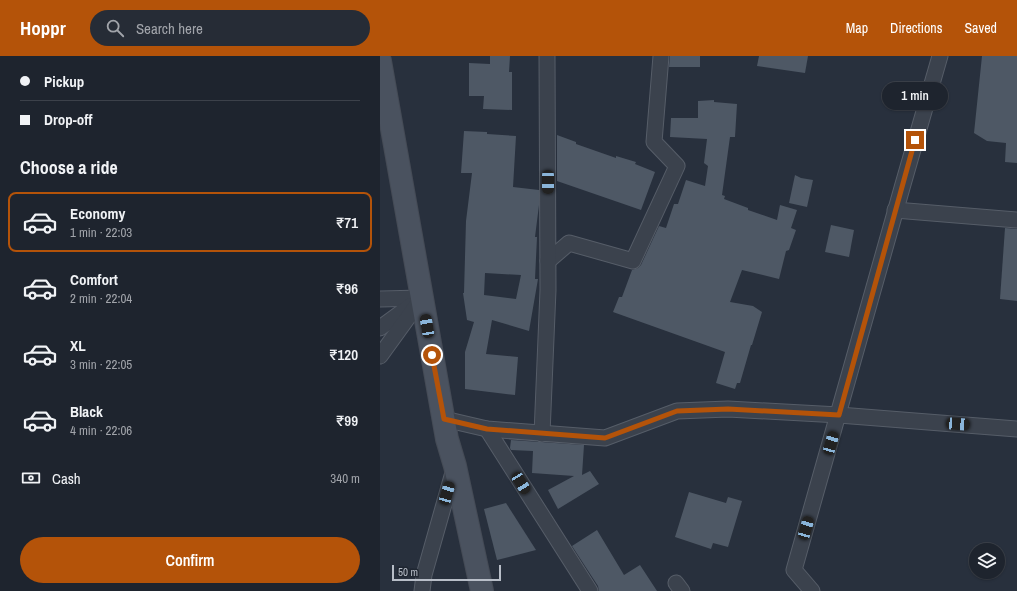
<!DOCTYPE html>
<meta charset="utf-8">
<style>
:root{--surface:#1e242e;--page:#262c36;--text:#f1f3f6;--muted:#a1a4aa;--line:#3c414a;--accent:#b45309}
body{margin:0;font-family:"Archivo Narrow",sans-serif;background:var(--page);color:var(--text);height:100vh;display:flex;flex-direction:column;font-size:15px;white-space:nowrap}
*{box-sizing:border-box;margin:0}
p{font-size:13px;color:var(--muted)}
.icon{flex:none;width:22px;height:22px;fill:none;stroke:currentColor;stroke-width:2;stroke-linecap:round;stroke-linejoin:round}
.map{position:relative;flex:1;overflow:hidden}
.details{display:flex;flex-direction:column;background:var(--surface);width:380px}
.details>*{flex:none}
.banner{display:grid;align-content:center;height:88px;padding:0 20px;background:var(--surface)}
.fabs{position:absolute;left:589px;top:487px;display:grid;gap:8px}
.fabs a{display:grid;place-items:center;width:36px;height:36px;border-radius:50%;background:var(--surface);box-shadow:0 1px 3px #0004,0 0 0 1px var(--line);font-size:20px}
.scale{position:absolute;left:12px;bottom:10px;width:109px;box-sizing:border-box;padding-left:4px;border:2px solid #b8bec8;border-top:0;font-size:11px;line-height:14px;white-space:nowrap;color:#b8bec8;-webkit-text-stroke:3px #202732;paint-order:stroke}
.end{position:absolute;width:18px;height:18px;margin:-9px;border:5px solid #b45309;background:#fff;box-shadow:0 0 0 2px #fff}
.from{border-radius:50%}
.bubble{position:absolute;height:28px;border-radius:14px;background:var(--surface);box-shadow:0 1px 3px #0004,0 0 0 1px var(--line);font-size:13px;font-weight:600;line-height:28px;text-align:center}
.car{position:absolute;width:12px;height:24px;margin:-12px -6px;border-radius:5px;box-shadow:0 0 3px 1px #0007;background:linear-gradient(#222 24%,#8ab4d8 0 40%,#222 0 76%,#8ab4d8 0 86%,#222 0)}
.banner b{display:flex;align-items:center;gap:14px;height:38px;font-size:15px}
.banner b+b{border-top:1px solid var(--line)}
.banner i{width:10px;height:10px;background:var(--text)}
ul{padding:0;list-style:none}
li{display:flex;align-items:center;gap:12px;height:60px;margin:0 8px 6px;padding:0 12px;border:2px solid transparent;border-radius:8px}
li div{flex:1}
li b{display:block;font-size:15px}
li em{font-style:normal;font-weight:600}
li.selected{border-color:var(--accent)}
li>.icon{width:36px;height:36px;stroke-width:1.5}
h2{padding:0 20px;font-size:18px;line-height:48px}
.pay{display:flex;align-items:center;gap:10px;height:44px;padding:0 20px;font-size:15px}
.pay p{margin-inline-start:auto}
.action{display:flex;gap:8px;margin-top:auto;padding:8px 20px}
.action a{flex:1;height:46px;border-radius:24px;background:var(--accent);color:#fff;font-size:16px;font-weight:600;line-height:46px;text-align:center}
header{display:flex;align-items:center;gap:24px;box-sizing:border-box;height:56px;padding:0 20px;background:var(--accent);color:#fff}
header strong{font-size:19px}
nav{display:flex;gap:22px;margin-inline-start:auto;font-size:14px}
.search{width:280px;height:36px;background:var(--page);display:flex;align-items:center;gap:10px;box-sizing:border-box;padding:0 14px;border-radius:22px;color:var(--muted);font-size:15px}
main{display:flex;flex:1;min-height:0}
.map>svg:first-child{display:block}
.building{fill:#4e5865;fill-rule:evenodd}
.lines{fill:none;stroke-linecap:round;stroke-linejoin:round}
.street-casing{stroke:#565d68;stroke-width:17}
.secondary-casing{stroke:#454b56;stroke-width:24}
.street{stroke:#3b424d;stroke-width:15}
.secondary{stroke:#4a525f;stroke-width:22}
.route{stroke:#b45309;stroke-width:5}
</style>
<header>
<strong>Hoppr</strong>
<div class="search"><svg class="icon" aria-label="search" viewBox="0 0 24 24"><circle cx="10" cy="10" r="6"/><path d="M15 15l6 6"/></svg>Search here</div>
<nav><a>Map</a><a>Directions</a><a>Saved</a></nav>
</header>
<main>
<section class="details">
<div class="banner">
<b><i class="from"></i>Pickup</b>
<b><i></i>Drop-off</b>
</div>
<h2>Choose a ride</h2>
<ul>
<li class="selected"><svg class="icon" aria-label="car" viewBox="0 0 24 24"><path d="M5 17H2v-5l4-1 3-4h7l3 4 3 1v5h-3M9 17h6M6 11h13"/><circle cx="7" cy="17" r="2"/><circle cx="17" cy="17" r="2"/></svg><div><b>Economy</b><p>1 min · 22:03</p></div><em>₹71</em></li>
<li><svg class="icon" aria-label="car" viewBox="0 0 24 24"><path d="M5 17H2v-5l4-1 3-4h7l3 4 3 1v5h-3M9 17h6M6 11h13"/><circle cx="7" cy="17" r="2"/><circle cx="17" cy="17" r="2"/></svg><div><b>Comfort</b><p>2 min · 22:04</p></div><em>₹96</em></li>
<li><svg class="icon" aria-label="car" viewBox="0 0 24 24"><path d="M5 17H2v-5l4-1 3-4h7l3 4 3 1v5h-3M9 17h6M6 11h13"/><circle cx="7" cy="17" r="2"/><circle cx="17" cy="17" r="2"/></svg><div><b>XL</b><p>3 min · 22:05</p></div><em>₹120</em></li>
<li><svg class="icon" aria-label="car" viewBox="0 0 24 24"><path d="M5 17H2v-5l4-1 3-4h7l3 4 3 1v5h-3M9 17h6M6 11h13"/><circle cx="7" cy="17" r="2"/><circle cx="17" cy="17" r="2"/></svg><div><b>Black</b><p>4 min · 22:06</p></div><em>₹99</em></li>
</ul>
<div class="pay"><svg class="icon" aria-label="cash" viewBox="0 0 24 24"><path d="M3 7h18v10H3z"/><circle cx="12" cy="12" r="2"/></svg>Cash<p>340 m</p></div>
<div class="action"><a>Confirm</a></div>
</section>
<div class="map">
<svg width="637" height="535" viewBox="0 0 637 535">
<rect width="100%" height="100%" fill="#28303d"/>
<!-- building -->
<g class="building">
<polygon points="110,0 130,0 129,16 132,16 132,54 103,53 104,40 89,40 89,7 110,8"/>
<polygon points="290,0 320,0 320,11 289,11"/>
<polygon points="379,0 428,0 425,17 377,10"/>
<polygon points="602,0 637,0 637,107 625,106 626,87 607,85 594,77"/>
<polygon points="334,44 334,46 357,48 355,81 350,81 342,139 345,140 344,143 368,152 368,154 397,164 400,149 417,154 411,172 416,174 409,194 406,195 399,223 362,214 350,246 373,250 382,256 372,289 371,289 360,327 357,327 355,333 336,327 345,296 233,256 239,241 242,241 252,214 258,212 261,209 279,170 286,172 294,148 298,148 306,124 325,130 328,110 324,107 327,83 290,81 291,62 318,62 318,45"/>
<path d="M84,75L107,76V78L136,80L133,131L159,134V149L155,181H157L155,223H158L149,275L112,264L106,298L138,301L135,339L85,333V296L94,266L87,264L83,237H84L86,165L92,117H81ZM105,217L141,219L136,243L104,239Z"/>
<polygon points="177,79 196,86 196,88 236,102 236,100 256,106 255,108 275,116 261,154 177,125"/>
<polygon points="415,119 421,122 433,124 427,151 409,147"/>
<polygon points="451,169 474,174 469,201 445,196"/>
<polygon points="625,172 637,173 637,245 620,243"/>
<polygon points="131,384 204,389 202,419 210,415 219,428 178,453 168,434 194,420 152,417 153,395 131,394 130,392"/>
<polygon points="309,436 346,447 348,441 362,445 348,491 333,487 331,493 295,481"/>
<polygon points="126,447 156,494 117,504 104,453"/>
<polygon points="217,474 244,519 260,509 277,535 219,535 218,530 192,490"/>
</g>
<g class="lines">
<!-- street casing -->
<g class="street-casing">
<g id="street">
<polyline points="515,154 637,164"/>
<polyline points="168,205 189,187 253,205 297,110 274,86 281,0"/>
<polyline points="0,243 42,242"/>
<polyline points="0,272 30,250"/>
<polyline points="0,300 42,242"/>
<polyline points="64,363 107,373 225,382 297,355 348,353 459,359 637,373"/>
<polyline points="107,373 210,535"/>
<polyline points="162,378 168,234 167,0"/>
<polyline points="296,527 302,535"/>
<polyline points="42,535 44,519 74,413"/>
<path d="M432,535L414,514C463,343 510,171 560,0"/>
</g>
</g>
<!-- secondary casing -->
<g class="secondary-casing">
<polyline id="secondary" points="0,5 67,383 75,410 102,535"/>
</g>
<!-- street -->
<use href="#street" class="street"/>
<!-- secondary -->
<use href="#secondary" class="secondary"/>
</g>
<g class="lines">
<!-- route -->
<polyline class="route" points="52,299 64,363 107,373 225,382 297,355 348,353 459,359 535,84"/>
</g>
</svg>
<div class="fabs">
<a><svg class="icon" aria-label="layers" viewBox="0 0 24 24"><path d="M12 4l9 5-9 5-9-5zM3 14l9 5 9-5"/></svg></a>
</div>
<div class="scale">50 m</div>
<i class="end from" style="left:52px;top:299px"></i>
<i class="end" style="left:535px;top:84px"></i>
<div class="bubble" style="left:502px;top:26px;width:66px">1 min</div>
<i class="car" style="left:168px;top:126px;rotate:180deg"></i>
<i class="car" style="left:47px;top:270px;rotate:350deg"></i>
<i class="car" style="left:578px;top:368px;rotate:94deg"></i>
<i class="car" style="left:451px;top:387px;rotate:16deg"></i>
<i class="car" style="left:141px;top:427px;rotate:148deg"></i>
<i class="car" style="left:67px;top:437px;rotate:16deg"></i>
<i class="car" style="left:426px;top:472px;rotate:16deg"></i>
</div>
</main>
